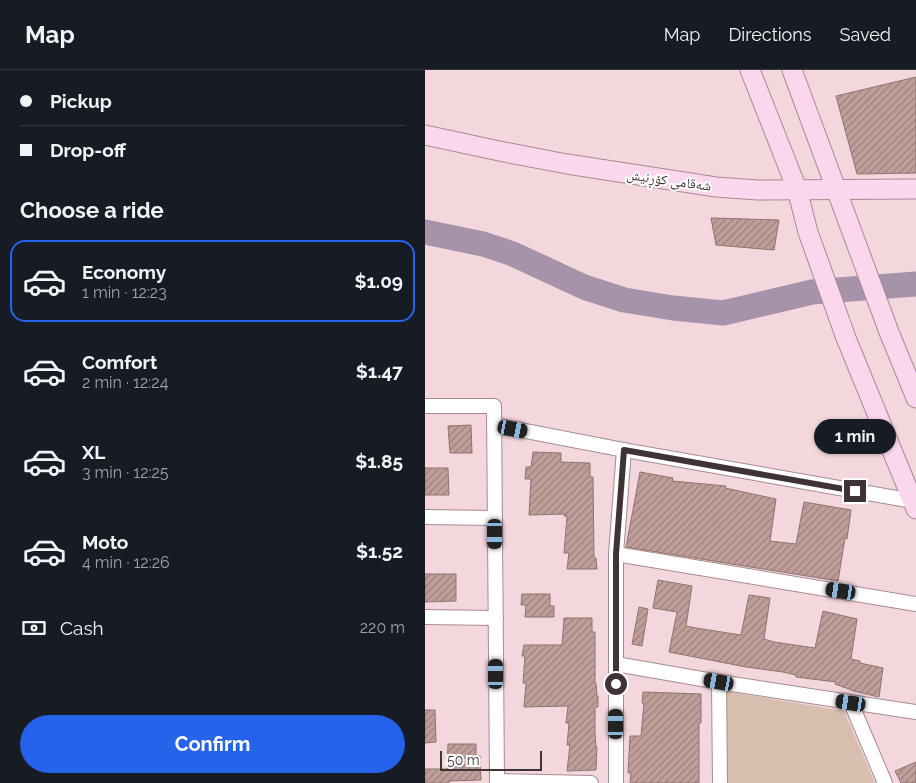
<!DOCTYPE html>
<meta charset="utf-8">
<style>
:root{--surface:#171b24;--page:#242831;--text:#f1f3f6;--muted:#9ea1a6;--line:#363941;--accent:#2563eb}
body{margin:0;font-family:Raleway,"Noto Naskh Arabic",sans-serif;background:var(--page);color:var(--text);height:100vh;display:flex;flex-direction:column;font-size:19px;white-space:nowrap}
*{box-sizing:border-box;margin:0}
p{font-size:16px;color:var(--muted)}
.icon{flex:none;width:28px;height:28px;fill:none;stroke:currentColor;stroke-width:2;stroke-linecap:round;stroke-linejoin:round}
.map{position:relative;flex:1;overflow:hidden}
.sheet{display:flex;flex-direction:column;background:var(--surface);width:425px}
.sheet>*{flex:none}
.hud{display:grid;align-content:center;height:110px;padding:0 20px;background:var(--surface)}
.scale{position:absolute;left:15px;bottom:12px;width:102px;box-sizing:border-box;padding-left:5px;border:2px solid #3f3335;border-top:0;font-size:14px;line-height:18px;white-space:nowrap;color:#3f3335;-webkit-text-stroke:4px #fff;paint-order:stroke}
.end{position:absolute;width:22px;height:22px;margin:-11px;border:6px solid #3f3335;background:#fff;box-shadow:0 0 0 2px #fff}
.from{border-radius:50%}
.bubble{position:absolute;height:35px;border-radius:18px;background:var(--surface);box-shadow:0 1px 4px #0004;font-size:16px;font-weight:700;line-height:35px;text-align:center}
.car{position:absolute;width:15px;height:30px;margin:-15px -8px;border-radius:6px;box-shadow:0 0 4px 1px #0007;background:linear-gradient(#222 24%,#8ab4d8 0 40%,#222 0 76%,#8ab4d8 0 86%,#222 0)}
.hud b{display:flex;align-items:center;gap:18px;height:48px;font-size:19px}
.hud b+b{border-top:1px solid var(--line)}
.hud i{width:12px;height:12px;background:var(--text)}
ul{padding:0;list-style:none}
li{display:flex;align-items:center;gap:15px;height:82px;margin:0 10px 8px;padding:0 10px;border:2px solid transparent;border-radius:15px}
li div{flex:1}
li b{display:block;font-size:19px}
li em{font-style:normal;font-weight:700}
li.active{border-color:var(--accent)}
li>.icon{width:45px;height:45px;stroke-width:1.5}
h2{padding:0 20px;font-size:22px;line-height:60px}
.pay{display:flex;align-items:center;gap:12px;height:55px;padding:0 20px;font-size:19px}
.pay p{margin-inline-start:auto}
.primary-button{display:flex;gap:10px;margin-top:auto;padding:10px 20px}
.primary-button a{flex:1;height:58px;border-radius:30px;background:var(--accent);color:#fff;font-size:20px;font-weight:700;line-height:58px;text-align:center}
header{display:flex;align-items:center;gap:30px;box-sizing:border-box;height:70px;padding:0 25px;background:var(--surface);border-bottom:1px solid var(--line)}
header strong{font-size:24px}
nav{display:flex;gap:28px;margin-inline-start:auto;font-size:18px}
main{display:flex;flex:1;min-height:0}
.map>svg:first-child{display:block}
.green{fill:#d7beaf}
.lines{fill:none;stroke-linecap:round;stroke-linejoin:round}
.river{stroke:#a692a9;stroke-width:25}
.building{fill:url(#building-hatch);stroke:#8e746f}
.street-casing{stroke:#a68b90;stroke-width:16}
.secondary-casing{stroke:#a68b90;stroke-width:21}
.street{stroke:#fff;stroke-width:14}
.secondary{stroke:#fbd6ed;stroke-width:19}
.route{stroke:#3f3335;stroke-width:6}
.labels{text-anchor:middle;dominant-baseline:central;stroke-width:4;stroke-linejoin:round;paint-order:stroke}
.street-label{font-size:14px;fill:#3f3335;stroke:#fff}
</style>
<header>
<strong>Map</strong>
<nav><a>Map</a><a>Directions</a><a>Saved</a></nav>
</header>
<main>
<section class="sheet">
<div class="hud">
<b><i class="from"></i>Pickup</b>
<b><i></i>Drop-off</b>
</div>
<h2>Choose a ride</h2>
<ul>
<li class="active"><svg class="icon" aria-label="car" viewBox="0 0 24 24"><path d="M5 17H2v-5l4-1 3-4h7l3 4 3 1v5h-3M9 17h6M6 11h13"/><circle cx="7" cy="17" r="2"/><circle cx="17" cy="17" r="2"/></svg><div><b>Economy</b><p>1 min · 12:23</p></div><em>$1.09</em></li>
<li><svg class="icon" aria-label="car" viewBox="0 0 24 24"><path d="M5 17H2v-5l4-1 3-4h7l3 4 3 1v5h-3M9 17h6M6 11h13"/><circle cx="7" cy="17" r="2"/><circle cx="17" cy="17" r="2"/></svg><div><b>Comfort</b><p>2 min · 12:24</p></div><em>$1.47</em></li>
<li><svg class="icon" aria-label="car" viewBox="0 0 24 24"><path d="M5 17H2v-5l4-1 3-4h7l3 4 3 1v5h-3M9 17h6M6 11h13"/><circle cx="7" cy="17" r="2"/><circle cx="17" cy="17" r="2"/></svg><div><b>XL</b><p>3 min · 12:25</p></div><em>$1.85</em></li>
<li><svg class="icon" aria-label="car" viewBox="0 0 24 24"><path d="M5 17H2v-5l4-1 3-4h7l3 4 3 1v5h-3M9 17h6M6 11h13"/><circle cx="7" cy="17" r="2"/><circle cx="17" cy="17" r="2"/></svg><div><b>Moto</b><p>4 min · 12:26</p></div><em>$1.52</em></li>
</ul>
<div class="pay"><svg class="icon" aria-label="cash" viewBox="0 0 24 24"><path d="M3 7h18v10H3z"/><circle cx="12" cy="12" r="2"/></svg>Cash<p>220 m</p></div>
<div class="primary-button"><a>Confirm</a></div>
</section>
<div class="map">
<svg width="491" height="713" viewBox="0 0 491 713">
<defs>
<pattern id="building-hatch" width="6" height="6" patternUnits="userSpaceOnUse" patternTransform="scale(1.25)"><rect width="6" height="6" fill="#c09e99"/><path d="M-1 1l2-2M0 6l6-6M5 7l2-2" fill="none" stroke="#9d817e"/></pattern>
</defs>
<rect width="100%" height="100%" fill="#f4d7dc"/>
<!-- green -->
<polygon class="green" points="300,621 419,641 450,713 302,713"/>
<g class="lines">
<!-- river -->
<polyline class="river" points="0,162 58,174 88,184 159,217 199,230 248,238 298,243 387,222 491,214"/>
</g>
<!-- building -->
<g class="building">
<polygon points="491,7 491,103 432,104 411,26"/>
<polygon points="286,148 354,150 349,180 291,175"/>
<polygon points="46,355 47,383 25,383 23,356"/>
<polygon points="108,382 136,383 136,392 165,393 165,407 168,407 169,488 171,488 172,499 142,499 144,483 139,483 142,446 139,446 140,444 104,445 106,409 100,409 101,397 106,397"/>
<polygon points="0,398 23,398 24,425 0,425"/>
<polygon points="215,402 248,408 247,411 301,416 300,418 351,429 345,471 371,474 379,432 426,440 422,469 420,468 413,511 201,477"/>
<polygon points="0,504 31,504 31,531 0,532"/>
<polygon points="233,510 267,516 261,556 271,558 316,565 324,525 345,528 339,569 349,572 390,578 398,541 432,549 426,589 435,591 435,593 458,598 454,627 429,621 410,614 411,612 371,607 371,605 358,602 321,597 244,582 252,542 228,538"/>
<polygon points="97,524 125,524 125,536 129,536 129,547 100,547 101,535 96,535"/>
<polygon points="214,537 223,539 217,576 207,574"/>
<polygon points="139,548 167,548 167,562 170,562 170,613 171,613 172,626 173,626 173,637 170,637 170,664 171,677 172,677 171,700 142,701 145,675 142,675 144,653 141,653 143,636 99,637 101,613 98,613 100,586 97,586 99,575 137,575"/>
<polygon points="218,622 276,624 276,653 274,653 274,713 205,713 206,703 203,703 205,666 216,666 219,633 217,633"/>
<polygon points="0,640 10,640 11,672 0,673"/>
<polygon points="23,674 51,674 51,686 55,686 56,710 24,711 24,713 0,713 0,699 22,699"/>
<polygon points="491,692 491,713 476,713 470,701"/>
</g>
<g class="lines">
<!-- street casing -->
<g class="street-casing">
<g id="street">
<polyline points="0,336 69,336 72,713"/>
<polyline points="69,355 199,380 488,431"/>
<polyline points="0,447 70,448"/>
<polyline points="191,484 491,534"/>
<polyline points="0,547 71,548"/>
<polyline points="191,594 294,612 491,642"/>
<polyline points="294,612 295,713"/>
<polyline points="426,633 460,713"/>
<polyline points="72,711 166,713"/>
<polyline points="191,713 191,484 199,380"/>
</g>
</g>
<!-- secondary casing -->
<g class="secondary-casing">
<g id="secondary">
<polyline points="325,0 372,119 383,162 421,268 491,439"/>
<polyline points="367,0 464,262 491,328"/>
<polyline points="0,65 79,82 142,94 291,117 333,120 491,119"/>
</g>
</g>
<!-- street -->
<use href="#street" class="street"/>
<!-- secondary -->
<use href="#secondary" class="secondary"/>
</g>
<g class="lines">
<!-- route -->
<polyline class="route" points="191,614 191,484 199,380 430,421"/>
</g>
<g class="labels">
<!-- street labels -->
<g class="street-label">
<text transform="translate(244 110) rotate(8)">شەقامی کۆڕنیش</text>
</g>
</g>
</svg>
<div class="scale">50 m</div>
<i class="end from" style="left:191px;top:614px"></i>
<i class="end" style="left:430px;top:421px"></i>
<div class="bubble" style="left:389px;top:349px;width:82px">1 min</div>
<i class="car" style="left:88px;top:359px;rotate:101deg"></i>
<i class="car" style="left:70px;top:464px;rotate:180deg"></i>
<i class="car" style="left:416px;top:521px;rotate:279deg"></i>
<i class="car" style="left:71px;top:604px;rotate:0deg"></i>
<i class="car" style="left:294px;top:612px;rotate:280deg"></i>
<i class="car" style="left:426px;top:633px;rotate:279deg"></i>
<i class="car" style="left:191px;top:654px;rotate:0deg"></i>
</div>
</main>
